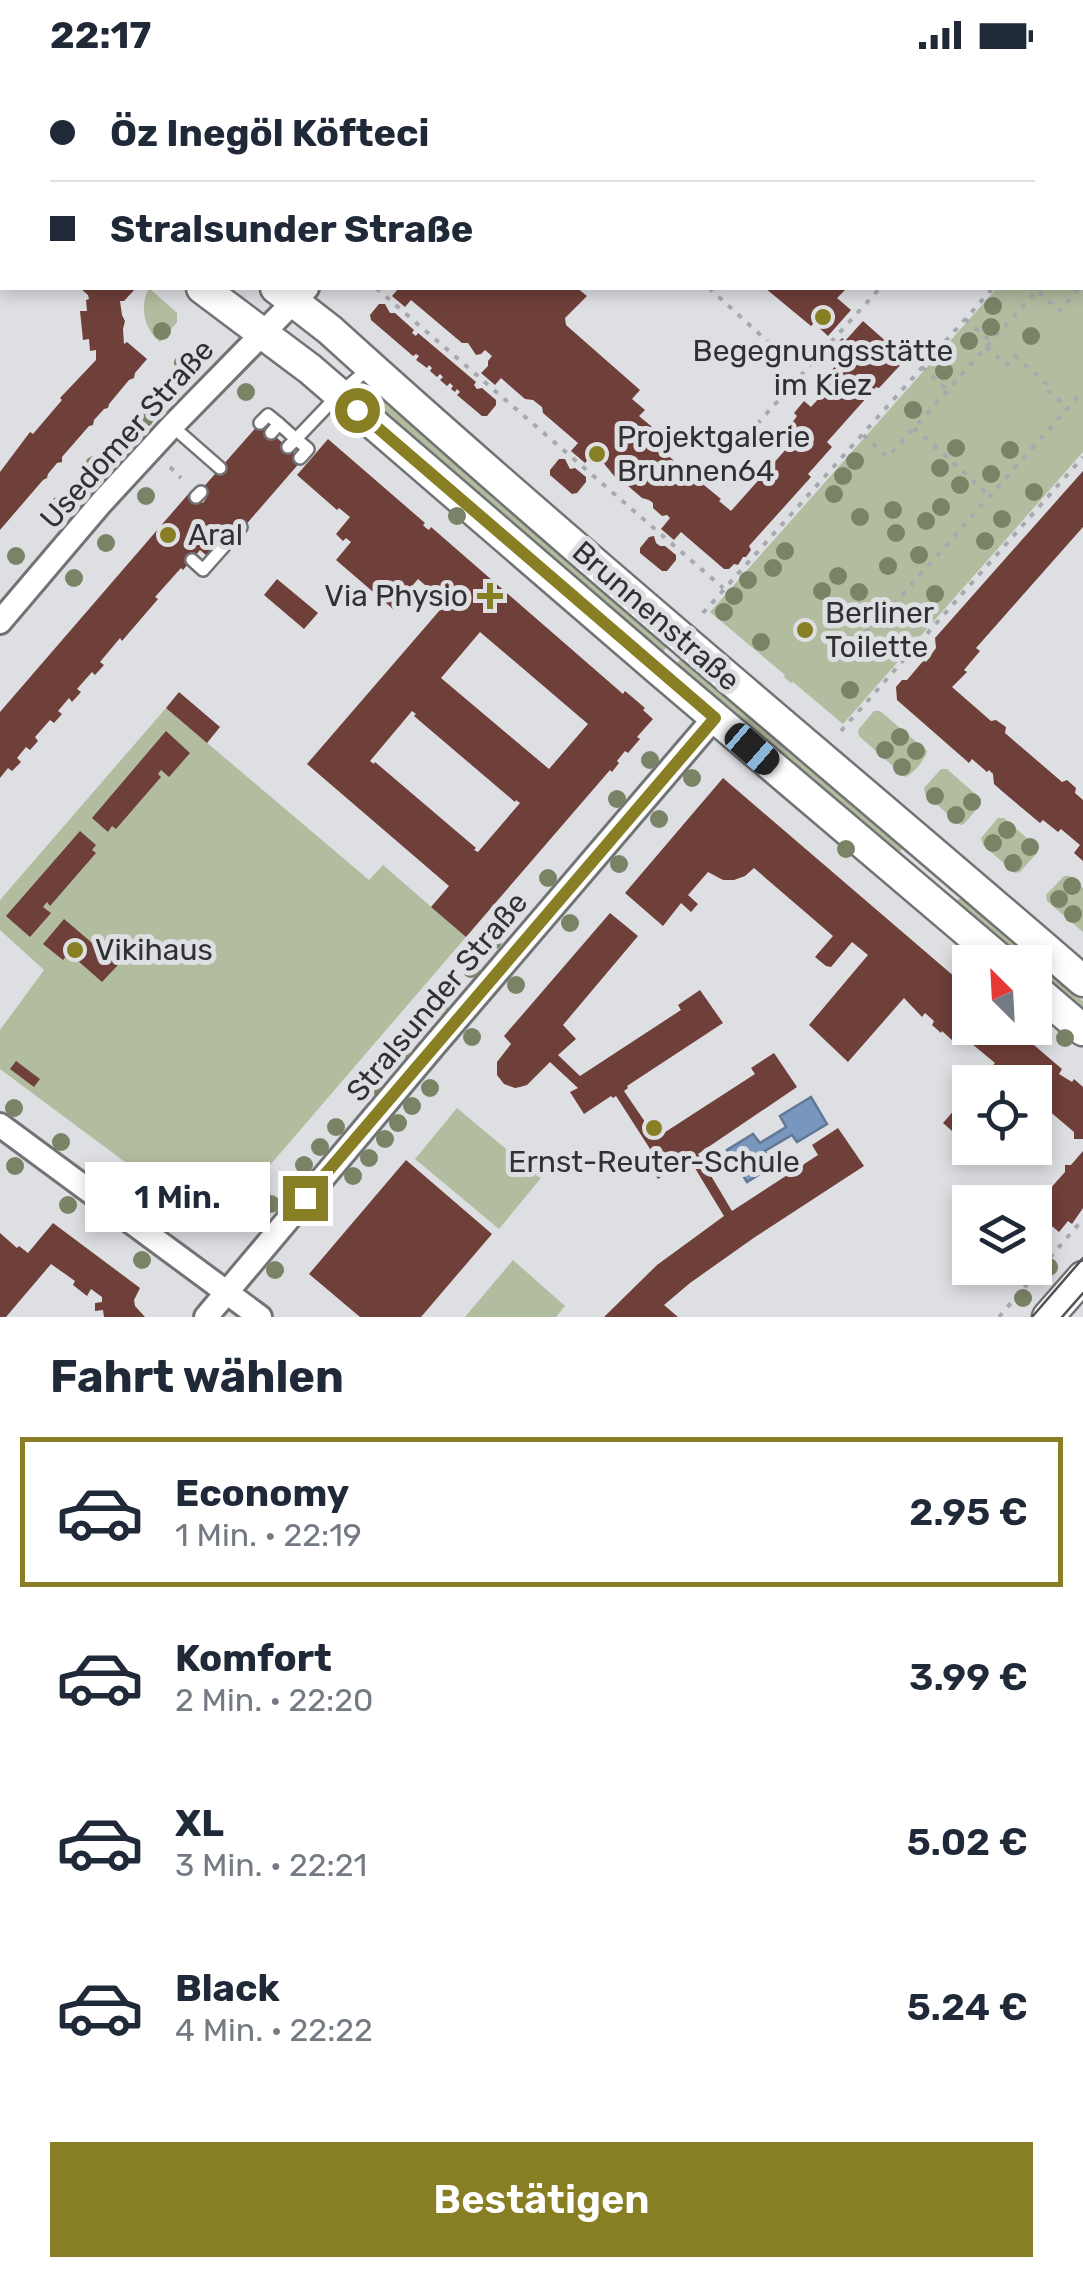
<!DOCTYPE html>
<html lang="de">
<meta charset="utf-8">
<style>
:root{--surface:#fff;--page:#f6f6f7;--text:#1f2937;--muted:#747a83;--line:#e0e1e3;--accent:#887f25}
body{margin:0;font-family:Rubik,sans-serif;background:var(--page);color:var(--text);height:100vh;display:flex;flex-direction:column;font-size:38px;white-space:nowrap}
*{box-sizing:border-box;margin:0}
p{font-size:32px;color:var(--muted)}
.icon{flex:none;width:55px;height:55px;fill:none;stroke:currentColor;stroke-width:2;stroke-linecap:round;stroke-linejoin:round}
.map{position:relative;height:1247px;overflow:hidden}
.panel{display:flex;flex-direction:column;background:var(--surface);flex:1}
.panel>*{flex:none}
.banner{position:absolute;left:0px;top:0px;width:1085px;height:220px;box-shadow:0 5px 15px #0003;display:grid;align-content:center;height:220px;padding:0 50px;background:var(--surface)}
.needle{width:65px;rotate:336deg}
.fabs{position:absolute;left:952px;top:875px;display:grid;gap:20px}
.fabs a{display:grid;place-items:center;width:100px;height:100px;border-radius:0px;background:var(--surface);box-shadow:0 5px 15px #0003;font-size:50px}
.end{position:absolute;width:45px;height:45px;margin:-22px;border:12px solid #887f25;background:#fff;box-shadow:0 0 0 5px #fff}
.from{border-radius:50%}
.bubble{position:absolute;height:70px;border-radius:0px;background:var(--surface);box-shadow:0 5px 15px #0003;font-size:32px;font-weight:600;line-height:70px;text-align:center}
.car{position:absolute;width:30px;height:60px;margin:-30px -15px;border-radius:12px;box-shadow:0 0 8px 2px #0007;background:linear-gradient(#222 24%,#8ab4d8 0 40%,#222 0 76%,#8ab4d8 0 86%,#222 0)}
.banner b{display:flex;align-items:center;gap:35px;height:95px;font-size:38px}
.banner b+b{border-top:2px solid var(--line)}
.banner i{width:25px;height:25px;background:var(--text)}
ul{padding:0;list-style:none}
li{display:flex;align-items:center;gap:30px;height:150px;margin:0 20px 15px;padding:0 30px;border:5px solid transparent;border-radius:0px}
li div{flex:1}
li b{display:block;font-size:38px}
li em{font-style:normal;font-weight:600}
li.selected{border-color:var(--accent)}
li>.icon{width:90px;height:90px;stroke-width:1.5}
h2{padding:0 50px;font-size:45px;line-height:120px}
.action{display:flex;gap:20px;margin-top:auto;padding:20px 50px}
.action a{flex:1;height:115px;border-radius:0px;background:var(--accent);color:#fff;font-size:40px;font-weight:600;line-height:115px;text-align:center}
.status{display:flex;justify-content:space-between;align-items:center;height:70px;padding:0 50px;background:var(--surface);direction:ltr}
.status svg{height:28px;fill:currentColor}
.map>svg:first-child{display:block}
.green{fill:#b2bc9f}
.water{fill:#7897bf;stroke:#637895;stroke-width:2.5}
.building{fill:#6f3f39;fill-rule:evenodd}
.lines{fill:none;stroke-linecap:round;stroke-linejoin:round}
.lane-casing{stroke:#727375;stroke-width:16}
.street-casing{stroke:#727375;stroke-width:28}
.secondary-casing{stroke:#727375;stroke-width:35}
.path{stroke:#a8a9ac;stroke-width:4;stroke-dasharray:5 8;stroke-linecap:butt}
.lane{stroke:#fff;stroke-width:11}
.street{stroke:#fff;stroke-width:22}
.secondary{stroke:#fff;stroke-width:30}
.tram{stroke:#525254;stroke-width:2.5}
.tree{fill:#7b8366}
.route{stroke:#887f25;stroke-width:12}
.poi-dot{fill:#887f25;stroke:#dedfe3;stroke-width:4}
.labels{text-anchor:middle;dominant-baseline:central;stroke-width:10;stroke-linejoin:round;paint-order:stroke}
.poi-label{font-size:30px;fill:#313133;stroke:#dedfe3;text-anchor:start}
.street-label{font-size:30px;fill:#313133;stroke:#dedfe3}
</style>
<div class="status"><b>22:17</b><svg viewBox="0 0 49 12"><path d="M0 12V9h3v3zM5 12V6h3v6zM10 12V3h3v9zM15 12V0h3v12zM26 1h20v11H26zM47 4h2v5h-2z"/></svg></div>
<div class="map">
<svg width="1083" height="1247" viewBox="0 0 1083 1247">
<rect width="100%" height="100%" fill="#dedfe3"/>
<!-- green -->
<g class="green">
<polygon points="1083,121 1083,382 843,654 793,612 791,613 784,607 785,605 710,542 997,218 1082,218"/>
<path d="M149,218L177,243V252L160,272C144,259 139,236 149,218Z"/>
<polygon points="371,320 668,575 661,585 364,327 366,322"/>
<polygon points="683,587 904,777 896,786 674,596"/>
<polygon points="166,638 369,810 383,795 466,867 215,1159 0,999 0,960 44,900 0,860 0,830"/>
<path d="M874,641H880L927,681C925,690 913,704 905,707L859,666L858,660Z"/>
<polygon points="941,699 947,699 981,729 981,734 964,754 960,755 925,724 924,718"/>
<polygon points="998,748 1004,748 1037,777 1037,783 1020,802 1015,803 983,775 981,768"/>
<polygon points="1064,806 1069,806 1083,818 1083,862 1047,831 1046,825"/>
<polygon points="958,829 963,829 1083,931 1083,948 1035,906 1035,892 1019,892 955,837 954,833"/>
<polygon points="457,1038 541,1108 499,1159 415,1089"/>
<polygon points="513,1190 565,1236 556,1247 465,1247"/>
</g>
<!-- water -->
<polygon class="water" points="811,1027 827,1054 797,1072 792,1065 765,1081 773,1096 747,1112 727,1080 753,1064 760,1073 786,1057 780,1046"/>
<!-- building -->
<g class="building">
<polygon points="80,218 136,218 124,231 120,231 122,245 125,251 123,259 124,274 127,272 147,289 135,303 134,308 129,310 109,334 108,338 104,339 94,350 93,355 89,356 62,387 62,392 57,393 48,404 47,408 43,410 0,460 0,402 30,362 33,364 62,330 60,328 96,290 96,280 90,281 89,269 83,270 80,241 87,241 86,230 89,229 88,225"/>
<polygon points="399,218 577,218 587,226 565,248 566,255 640,320 632,329 645,340 639,346 657,361 649,370 721,429 719,431 731,441 787,378 779,371 797,346 794,343 804,331 811,337 829,317 822,311 839,292 829,283 842,268 845,271 863,251 906,289 879,318 876,317 827,372 832,377 808,404 811,407 749,476 751,480 746,487 743,487 738,495 734,494 729,499 724,499 681,462 674,470 661,459 670,448 667,445 662,446 653,438 653,433 649,430 642,428 627,415 626,410 622,407 615,407 601,390 597,391 591,386 585,393 571,381 578,373 543,343 542,337 533,330 525,329 501,308 495,315 481,303 488,296 488,291 492,286 485,280 481,284 476,285 468,273 462,273 411,230 405,237 392,226"/>
<polygon points="765,218 847,218 837,228 851,240 828,266 814,253 811,256"/>
<polygon points="379,234 385,234 390,243 395,243 414,260 412,263 416,266 418,263 476,312 474,315 477,319 482,318 496,330 496,335 487,346 482,346 457,325 460,322 457,319 455,322 451,319 453,316 450,313 447,316 440,310 443,307 440,304 437,307 430,301 432,298 429,295 427,298 416,290 419,286 416,284 413,286 371,250 370,245"/>
<polygon points="260,353 302,390 243,458 236,453 207,486 200,480 183,500 181,498 155,527 158,529 122,571 120,568 100,592 104,595 95,605 92,602 77,619 81,622 72,632 69,628 58,641 62,644 54,653 50,650 35,667 38,671 30,680 26,677 17,688 21,692 12,701 8,698 0,708 0,642 190,422 203,433 207,427 200,421"/>
<path d="M328,369L425,453L423,455L426,458L429,460L431,457L623,624L625,621L645,638L643,640L653,649L637,667L640,669L628,683L625,681L617,691L619,693L612,702L610,700L466,867L431,837L449,816L307,694L446,533L418,509L393,539L336,490L351,472L346,468L343,471L336,464L350,447L339,438L337,440L297,405ZM480,562L588,654L549,699L441,608ZM412,641L416,644L414,646L515,732L516,730L520,733L478,782L474,780L476,778L375,692L374,694L370,691Z"/>
<polygon points="559,389 565,389 570,399 575,398 586,407 586,412 577,423 572,424 550,405 550,400"/>
<polygon points="1083,401 1083,457 976,578 980,581 964,600 967,602 952,617 991,651 996,650 1006,657 1005,663 1062,712 1067,710 1076,718 1075,723 1083,730 1083,791 1074,783 1080,775 1061,759 1058,762 1043,750 1040,753 1003,722 994,714 993,704 989,700 987,702 972,689 969,693 897,630 896,617 902,610 907,610 924,590 926,592 936,578 935,568"/>
<polygon points="654,466 656,473 660,476 665,476 676,485 676,490 667,501 662,501 640,483 640,478 649,467"/>
<polygon points="277,509 318,543 304,559 264,525"/>
<polygon points="179,622 220,657 207,673 166,638"/>
<polygon points="166,661 190,683 169,707 161,700 158,704 161,707 116,759 112,756 108,762 92,748"/>
<polygon points="723,708 970,920 970,958 1014,958 1062,999 1059,1004 1072,1012 1074,1009 1083,1017 1083,1069 1074,1069 1074,1062 1048,1040 1041,1041 1041,1034 1035,1029 1035,1012 1016,1012 1010,1007 1006,1012 978,1012 995,993 960,964 953,971 942,961 941,963 932,955 934,951 925,943 922,947 904,928 848,992 809,955 868,885 852,872 831,897 826,896 815,887 833,866 754,798 745,806 734,810 723,810 708,802 688,825 698,834 691,842 681,833 663,856 625,823"/>
<polygon points="80,761 96,775 92,780 96,783 50,836 47,832 43,837 51,843 30,867 6,846"/>
<polygon points="610,843 638,866 563,955 576,969 558,985 580,1006 681,940 678,935 700,920 723,953 627,1016 628,1018 624,1021 656,1068 755,1004 751,998 774,983 797,1017 698,1084 732,1141 818,1085 812,1075 838,1058 864,1096 755,1167 690,1213 664,1235 678,1247 604,1247 657,1195 724,1146 690,1090 686,1092 685,1090 658,1109 644,1087 652,1082 616,1026 613,1028 611,1026 584,1044 570,1022 578,1018 550,992 527,1015 520,1017 515,1018 504,1014 497,1005 497,992 511,974 504,966"/>
<polygon points="64,849 118,895 102,912 69,883 63,890 43,874"/>
<polygon points="16,991 40,1009 34,1017 10,999"/>
<polygon points="970,1022 970,1054 959,1067 943,1053"/>
<polygon points="1083,1081 1083,1138 1072,1154 1068,1151 1059,1162 1035,1142 1035,1136 1042,1128 1042,1122 1048,1121 1065,1102 1065,1095 1071,1095"/>
<polygon points="406,1090 492,1164 421,1247 360,1247 309,1204"/>
<polygon points="53,1153 140,1218 134,1230 135,1236 145,1247 104,1247 103,1240 95,1241 95,1233 102,1232 102,1227 91,1219 87,1226 73,1215 75,1211 51,1194 6,1247 0,1247 0,1163 17,1178 19,1176 28,1183"/>
</g>
<g class="lines">
<!-- lane casing -->
<g class="lane-casing">
<g id="lane">
<polyline points="260,353 268,345 279,354"/>
<polyline points="172,356 220,398"/>
<polyline points="271,363 279,354 296,369 288,377"/>
<polyline points="300,388 308,379 296,369 339,324 368,299"/>
<polyline points="196,427 201,422"/>
<polyline points="192,490 203,500 241,457"/>
</g>
</g>
<!-- street casing -->
<g class="street-casing">
<g id="street">
<polyline points="501,2 503,0"/>
<polyline points="0,552 101,433 172,356 307,218"/>
<polyline points="0,1055 260,1247"/>
<polyline points="206,1247 433,977 715,647"/>
</g>
</g>
<!-- secondary casing -->
<g class="secondary-casing">
<g id="secondary">
<polyline points="25,0 27,2"/>
<polyline points="0,31 2,33"/>
<polyline points="202,218 310,299 659,600 1003,892"/>
<path d="M276,218L330,260C576,483 832,694 1083,911"/>
<polyline points="1035,919 1083,960"/>
<polyline points="1048,1247 1083,1207"/>
</g>
</g>
<!-- path -->
<g class="path">
<polyline points="1007,0 1008,2"/>
<polyline points="715,2 718,0"/>
<polyline points="797,2 800,0"/>
<polyline points="938,2 939,0"/>
<polyline points="1082,118 1083,117"/>
<polyline points="1082,142 1083,142"/>
<polyline points="1082,163 1083,162"/>
<polyline points="1082,215 1083,214"/>
<polyline points="376,218 723,518"/>
<polyline points="709,218 789,291 821,283 880,218"/>
<polyline points="965,249 991,272"/>
<polyline points="986,277 1007,295 1015,286 1048,315 1045,318 1068,338"/>
<polyline points="922,297 947,320"/>
<polyline points="914,358 989,425"/>
<polyline points="863,365 888,387 1037,220 1059,241 1080,218"/>
<polyline points="731,383 821,283"/>
<polyline points="170,397 181,408"/>
<polyline points="703,543 993,218"/>
<polyline points="846,579 879,551 1083,321"/>
<polyline points="841,661 1083,387"/>
<polyline points="999,1247 1083,1149"/>
</g>
<!-- lane -->
<use href="#lane" class="lane"/>
<!-- street -->
<use href="#street" class="street"/>
<!-- secondary -->
<use href="#secondary" class="secondary"/>
<!-- tram -->
<g class="tram">
<polyline points="1032,1247 1083,1188"/>
<polyline points="1062,1247 1083,1223"/>
</g>
</g>
<!-- trees -->
<g class="tree">
<circle cx="993" cy="236" r="9"/>
<circle cx="991" cy="257" r="9"/>
<circle cx="162" cy="261" r="9"/>
<circle cx="1031" cy="266" r="9"/>
<circle cx="969" cy="271" r="9"/>
<circle cx="183" cy="293" r="9"/>
<circle cx="944" cy="301" r="9"/>
<circle cx="246" cy="322" r="9"/>
<circle cx="913" cy="340" r="9"/>
<circle cx="145" cy="348" r="9"/>
<circle cx="956" cy="378" r="9"/>
<circle cx="1010" cy="380" r="9"/>
<circle cx="855" cy="391" r="9"/>
<circle cx="94" cy="395" r="9"/>
<circle cx="940" cy="398" r="9"/>
<circle cx="991" cy="404" r="9"/>
<circle cx="843" cy="406" r="9"/>
<circle cx="960" cy="415" r="9"/>
<circle cx="1034" cy="422" r="9"/>
<circle cx="834" cy="424" r="9"/>
<circle cx="146" cy="426" r="9"/>
<circle cx="58" cy="436" r="9"/>
<circle cx="941" cy="437" r="9"/>
<circle cx="893" cy="440" r="9"/>
<circle cx="457" cy="446" r="9"/>
<circle cx="860" cy="447" r="9"/>
<circle cx="1002" cy="449" r="9"/>
<circle cx="926" cy="451" r="9"/>
<circle cx="896" cy="463" r="9"/>
<circle cx="985" cy="471" r="9"/>
<circle cx="106" cy="473" r="9"/>
<circle cx="785" cy="481" r="9"/>
<circle cx="919" cy="485" r="9"/>
<circle cx="16" cy="486" r="9"/>
<circle cx="888" cy="496" r="9"/>
<circle cx="773" cy="498" r="9"/>
<circle cx="838" cy="506" r="9"/>
<circle cx="74" cy="508" r="9"/>
<circle cx="748" cy="510" r="9"/>
<circle cx="822" cy="521" r="9"/>
<circle cx="859" cy="522" r="9"/>
<circle cx="935" cy="524" r="9"/>
<circle cx="734" cy="526" r="9"/>
<circle cx="838" cy="536" r="9"/>
<circle cx="724" cy="542" r="9"/>
<circle cx="761" cy="572" r="9"/>
<circle cx="897" cy="573" r="9"/>
<circle cx="850" cy="620" r="9"/>
<circle cx="900" cy="667" r="9"/>
<circle cx="885" cy="680" r="9"/>
<circle cx="916" cy="681" r="9"/>
<circle cx="650" cy="690" r="9"/>
<circle cx="902" cy="697" r="9"/>
<circle cx="692" cy="708" r="9"/>
<circle cx="935" cy="726" r="9"/>
<circle cx="617" cy="729" r="9"/>
<circle cx="972" cy="732" r="9"/>
<circle cx="956" cy="745" r="9"/>
<circle cx="659" cy="749" r="9"/>
<circle cx="1007" cy="760" r="9"/>
<circle cx="993" cy="773" r="9"/>
<circle cx="1030" cy="777" r="9"/>
<circle cx="846" cy="779" r="9"/>
<circle cx="1013" cy="793" r="9"/>
<circle cx="619" cy="794" r="9"/>
<circle cx="548" cy="808" r="9"/>
<circle cx="1072" cy="816" r="9"/>
<circle cx="1059" cy="829" r="9"/>
<circle cx="1073" cy="844" r="9"/>
<circle cx="570" cy="853" r="9"/>
<circle cx="493" cy="871" r="9"/>
<circle cx="471" cy="899" r="9"/>
<circle cx="516" cy="915" r="9"/>
<circle cx="439" cy="936" r="9"/>
<circle cx="472" cy="967" r="9"/>
<circle cx="1065" cy="968" r="9"/>
<circle cx="404" cy="979" r="9"/>
<circle cx="372" cy="1016" r="9"/>
<circle cx="430" cy="1018" r="9"/>
<circle cx="412" cy="1036" r="9"/>
<circle cx="14" cy="1038" r="9"/>
<circle cx="398" cy="1053" r="9"/>
<circle cx="336" cy="1057" r="9"/>
<circle cx="385" cy="1069" r="9"/>
<circle cx="61" cy="1072" r="9"/>
<circle cx="320" cy="1077" r="9"/>
<circle cx="369" cy="1088" r="9"/>
<circle cx="304" cy="1095" r="9"/>
<circle cx="15" cy="1096" r="9"/>
<circle cx="353" cy="1106" r="9"/>
<circle cx="116" cy="1114" r="9"/>
<circle cx="287" cy="1114" r="9"/>
<circle cx="271" cy="1134" r="9"/>
<circle cx="68" cy="1135" r="9"/>
<circle cx="322" cy="1142" r="9"/>
<circle cx="170" cy="1151" r="9"/>
<circle cx="255" cy="1153" r="9"/>
<circle cx="142" cy="1190" r="9"/>
<circle cx="1049" cy="1197" r="9"/>
<circle cx="275" cy="1200" r="9"/>
<circle cx="1023" cy="1228" r="9"/>
</g>
<g class="lines">
<!-- route -->
<polyline class="route" points="305,1128 715,648 357,340"/>
</g>
<!-- markers -->
<g class="poi-dot">
<circle cx="823" cy="247" r="10"/>
<circle cx="597" cy="384" r="10"/>
<circle cx="168" cy="465" r="10"/>
<path d="M485 511h10v10h10v10h-10v10h-10v-10h-10v-10h10z"/>
<circle cx="805" cy="560" r="10"/>
<circle cx="75" cy="880" r="10"/>
<circle cx="654" cy="1058" r="10"/>
</g>
<g class="labels">
<!-- poi labels -->
<g class="poi-label">
<text x="823" y="281" text-anchor="middle">Begegnungsstätte<tspan x="823" dy="34">im Kiez</tspan></text>
<text x="617" y="367">Projektgalerie<tspan x="617" dy="34">Brunnen64</tspan></text>
<text x="188" y="465">Aral</text>
<text x="468" y="526" text-anchor="end">Via Physio</text>
<text x="825" y="543">Berliner<tspan x="825" dy="34">Toilette</tspan></text>
<text x="95" y="880">Vikihaus</text>
<text x="654" y="1092" text-anchor="middle">Ernst-Reuter-Schule</text>
</g>
<!-- street labels -->
<g class="street-label">
<text transform="translate(127 364) rotate(-48)">Usedomer Straße</text>
<text transform="translate(656 546) rotate(41)">Brunnenstraße</text>
<text transform="translate(437 927) rotate(-50)">Stralsunder Straße</text>
</g>
</g>
</svg>
<div class="fabs">
<a><svg class="needle" viewBox="-14 -14 28 28"><path d="M0-13l5 13h-10z" fill="#e53935"/><path d="M0 13l5-13h-10z" fill="#747a83"/></svg></a>
<a><svg class="icon" aria-label="locate" viewBox="0 0 24 24"><circle cx="12" cy="12" r="6"/><path d="M12 2v4M12 18v4M2 12h4M18 12h4"/></svg></a>
<a><svg class="icon" aria-label="layers" viewBox="0 0 24 24"><path d="M12 4l9 5-9 5-9-5zM3 14l9 5 9-5"/></svg></a>
</div>
<i class="end from" style="left:357px;top:340px"></i>
<i class="end" style="left:305px;top:1128px"></i>
<div class="bubble" style="left:85px;top:1092px;width:185px">1 Min.</div>
<i class="car" style="left:752px;top:679px;rotate:131deg"></i>
<div class="banner">
<b><i class="from"></i>Öz Inegöl Köfteci</b>
<b><i></i>Stralsunder Straße</b>
</div>
</div>
<section class="panel">
<h2>Fahrt wählen</h2>
<ul>
<li class="selected"><svg class="icon" aria-label="car" viewBox="0 0 24 24"><path d="M5 17H2v-5l4-1 3-4h7l3 4 3 1v5h-3M9 17h6M6 11h13"/><circle cx="7" cy="17" r="2"/><circle cx="17" cy="17" r="2"/></svg><div><b>Economy</b><p>1 Min. · 22:19</p></div><em>2.95 €</em></li>
<li><svg class="icon" aria-label="car" viewBox="0 0 24 24"><path d="M5 17H2v-5l4-1 3-4h7l3 4 3 1v5h-3M9 17h6M6 11h13"/><circle cx="7" cy="17" r="2"/><circle cx="17" cy="17" r="2"/></svg><div><b>Komfort</b><p>2 Min. · 22:20</p></div><em>3.99 €</em></li>
<li><svg class="icon" aria-label="car" viewBox="0 0 24 24"><path d="M5 17H2v-5l4-1 3-4h7l3 4 3 1v5h-3M9 17h6M6 11h13"/><circle cx="7" cy="17" r="2"/><circle cx="17" cy="17" r="2"/></svg><div><b>XL</b><p>3 Min. · 22:21</p></div><em>5.02 €</em></li>
<li><svg class="icon" aria-label="car" viewBox="0 0 24 24"><path d="M5 17H2v-5l4-1 3-4h7l3 4 3 1v5h-3M9 17h6M6 11h13"/><circle cx="7" cy="17" r="2"/><circle cx="17" cy="17" r="2"/></svg><div><b>Black</b><p>4 Min. · 22:22</p></div><em>5.24 €</em></li>
</ul>
<div class="action"><a>Bestätigen</a></div>
</section>
